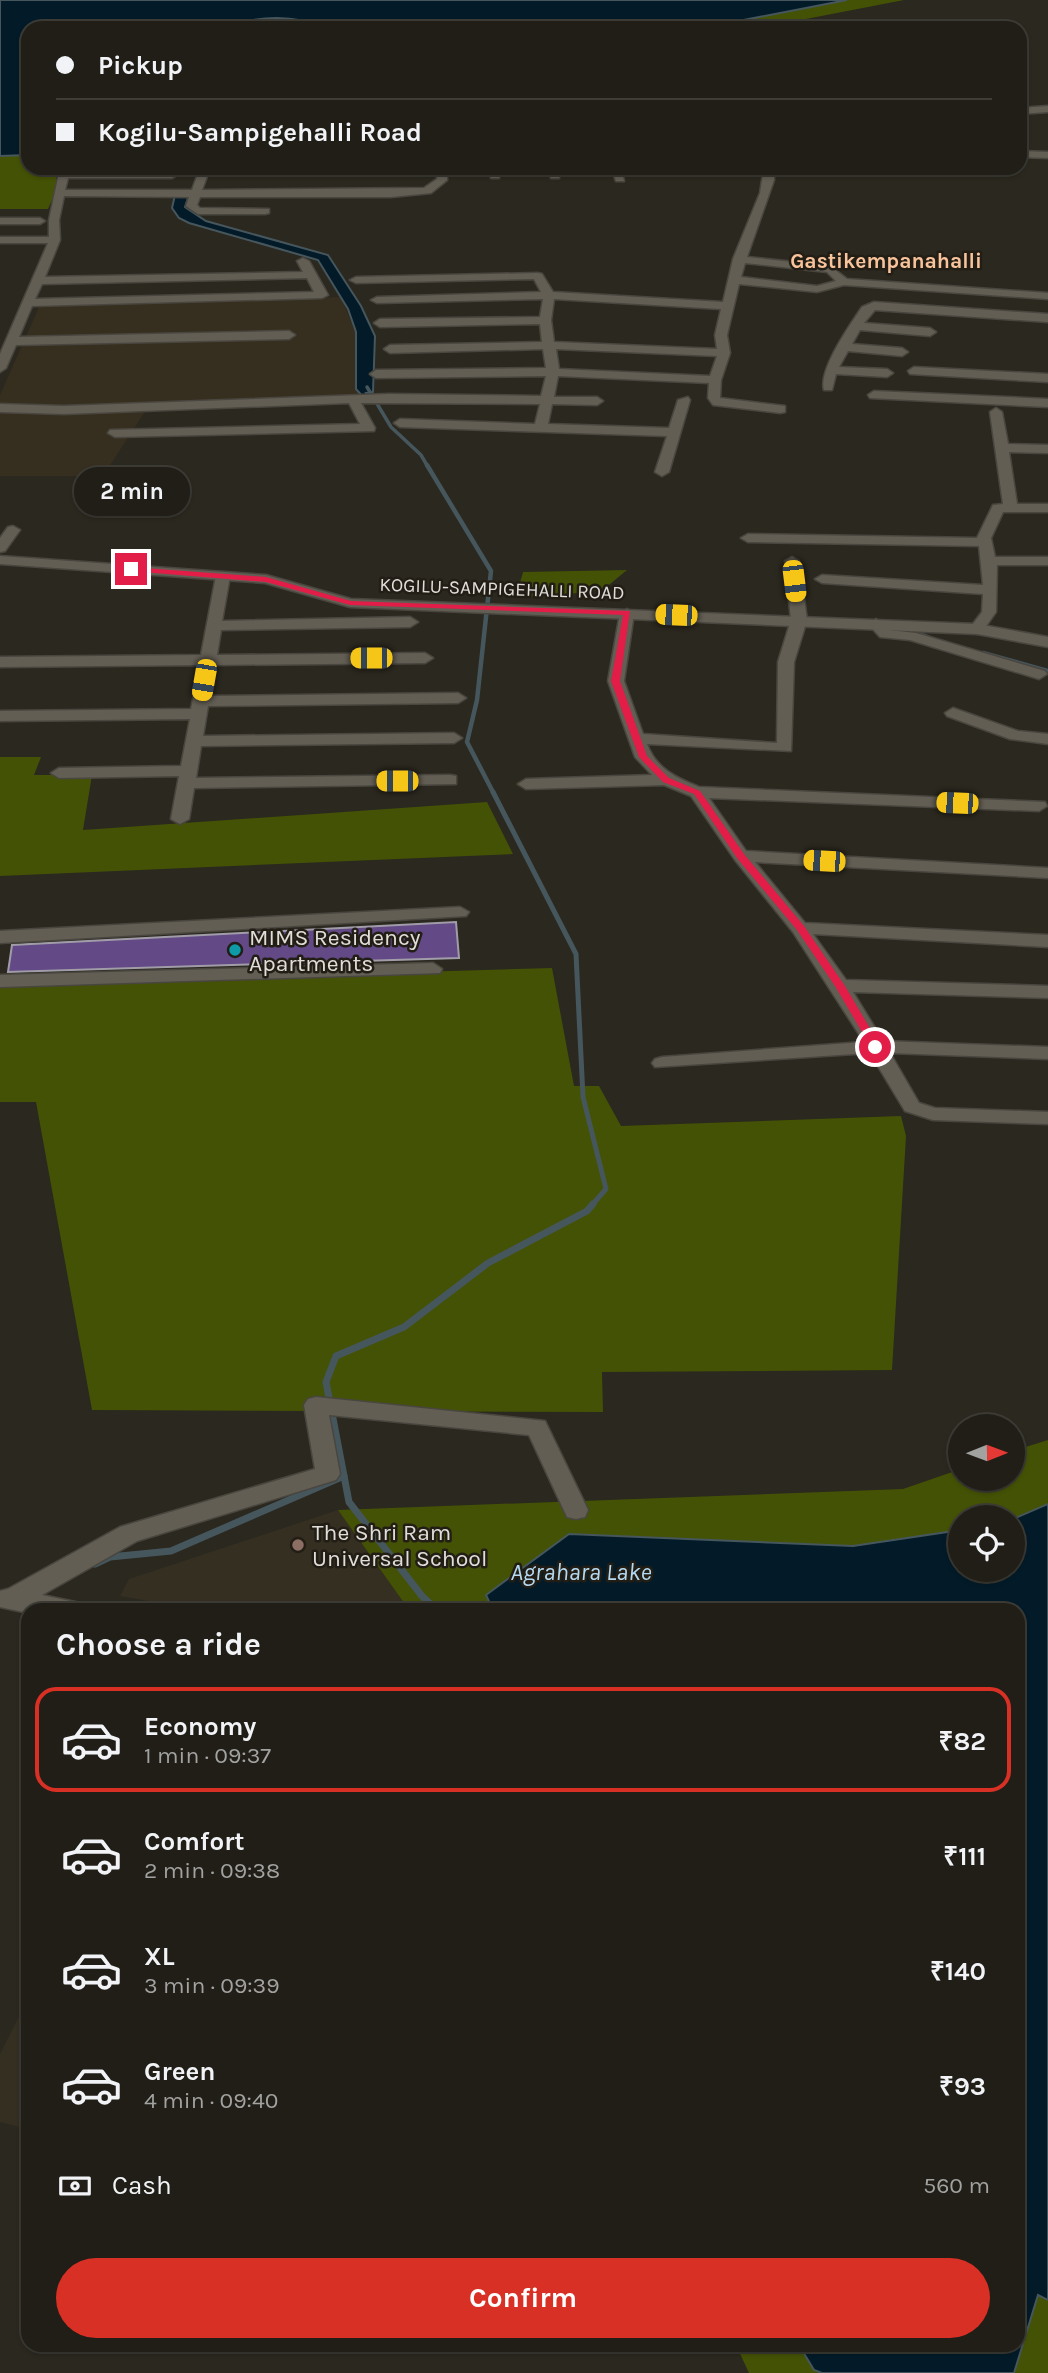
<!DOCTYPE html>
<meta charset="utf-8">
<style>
:root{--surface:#201e17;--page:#282720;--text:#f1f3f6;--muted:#a2a2a1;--line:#3d3c36;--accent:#d93025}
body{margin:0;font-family:Karla,sans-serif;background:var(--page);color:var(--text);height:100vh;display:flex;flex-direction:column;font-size:26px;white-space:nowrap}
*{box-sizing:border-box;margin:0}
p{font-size:23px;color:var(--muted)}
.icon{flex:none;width:38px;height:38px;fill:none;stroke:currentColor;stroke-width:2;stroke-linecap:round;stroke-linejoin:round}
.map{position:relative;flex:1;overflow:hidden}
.side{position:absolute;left:21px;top:1603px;width:1004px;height:749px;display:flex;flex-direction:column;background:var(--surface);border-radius:21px;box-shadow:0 2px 5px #0004,0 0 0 2px var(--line)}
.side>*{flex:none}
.banner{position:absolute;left:21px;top:21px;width:1006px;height:154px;border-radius:21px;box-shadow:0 2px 5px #0004,0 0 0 2px var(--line);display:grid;align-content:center;height:154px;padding:0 35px;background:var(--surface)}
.needle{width:46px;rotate:89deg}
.buttons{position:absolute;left:948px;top:1414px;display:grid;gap:14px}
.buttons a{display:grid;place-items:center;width:77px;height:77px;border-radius:50%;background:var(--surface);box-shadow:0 2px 5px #0004,0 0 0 2px var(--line);font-size:35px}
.end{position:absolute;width:32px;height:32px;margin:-16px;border:9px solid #e11d48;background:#fff;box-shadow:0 0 0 4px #fff}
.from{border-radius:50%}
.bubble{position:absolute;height:49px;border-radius:24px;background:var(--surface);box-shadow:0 2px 5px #0004,0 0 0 2px var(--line);font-size:23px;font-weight:700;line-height:49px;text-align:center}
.car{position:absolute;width:21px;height:42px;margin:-21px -10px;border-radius:9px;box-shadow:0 0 5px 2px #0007;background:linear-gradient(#f5c518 24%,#345 0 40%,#f5c518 0 76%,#345 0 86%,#f5c518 0)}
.banner b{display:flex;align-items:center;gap:24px;height:66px;font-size:26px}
.banner b+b{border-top:2px solid var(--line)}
.banner i{width:18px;height:18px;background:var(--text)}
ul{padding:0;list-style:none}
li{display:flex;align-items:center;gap:21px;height:105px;margin:0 14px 10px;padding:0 21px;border:4px solid transparent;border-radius:21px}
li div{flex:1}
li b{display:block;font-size:26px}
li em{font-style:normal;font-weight:700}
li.selected{border-color:var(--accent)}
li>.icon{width:63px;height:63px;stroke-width:1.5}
h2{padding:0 35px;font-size:32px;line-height:84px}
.pay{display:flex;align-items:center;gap:18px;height:77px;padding:0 35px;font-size:26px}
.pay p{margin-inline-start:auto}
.primary-button{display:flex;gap:14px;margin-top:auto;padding:14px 35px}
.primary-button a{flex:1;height:80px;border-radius:42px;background:var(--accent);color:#fff;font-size:28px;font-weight:700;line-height:80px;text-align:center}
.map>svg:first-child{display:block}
.built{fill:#352f21}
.industrial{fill:#362e1e}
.green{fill:#445205;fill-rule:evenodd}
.water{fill:#031b28;stroke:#46565d;stroke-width:2}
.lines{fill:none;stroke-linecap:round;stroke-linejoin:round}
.stream-far3{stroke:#46565d;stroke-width:3.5}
.stream-far2{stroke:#46565d;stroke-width:4.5}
.stream-far1{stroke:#46565d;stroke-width:5}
.stream{stroke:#46565d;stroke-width:7}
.building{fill:#634a87;stroke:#a19da8;stroke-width:2}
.street-casing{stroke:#49463f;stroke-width:3}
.secondary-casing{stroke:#49463f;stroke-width:3}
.street{fill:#625e54;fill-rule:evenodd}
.secondary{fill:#625e54;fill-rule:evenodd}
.route{fill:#e11d48}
.culture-dot{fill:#0f9aa8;stroke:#221e16;stroke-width:2.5}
.education-dot{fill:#8d6e63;stroke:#221e16;stroke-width:2.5}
.labels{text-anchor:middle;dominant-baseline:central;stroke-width:5;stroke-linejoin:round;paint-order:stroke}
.far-street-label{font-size:19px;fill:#e1ded9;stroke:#221e16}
.far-quarter-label{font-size:21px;font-weight:bold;fill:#f9c49c;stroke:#221e16}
.poi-label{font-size:23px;fill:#e1ded9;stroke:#221e16;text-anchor:start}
.water-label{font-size:24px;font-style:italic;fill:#b4d9f1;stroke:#221e16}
</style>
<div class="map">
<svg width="1048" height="2373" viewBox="0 0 1048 2373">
<rect width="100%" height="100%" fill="#2b281f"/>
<!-- built -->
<g class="built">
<polygon points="338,1510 409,1610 199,1610 120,1596 129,1579"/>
<polygon points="28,1999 28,2129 0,2122 0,2054"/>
</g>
<!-- industrial -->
<polygon class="industrial" points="341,297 359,341 356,389 364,398 150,404 103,476 0,476 0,395 40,305"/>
<!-- green -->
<g class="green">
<polygon points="847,0 904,0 759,28 702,28"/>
<polygon points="251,18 304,18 327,28 224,28"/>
<polygon points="28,155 28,168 70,168 56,170 56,191 48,209 0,209 0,156"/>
<polygon points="627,570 604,589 556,596 516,597 523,572"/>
<polygon points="0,757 41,757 34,775 92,775 83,830 487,802 513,854 0,876"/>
<polygon points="552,968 574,1086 599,1086 621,1126 901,1116 906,1136 892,1370 602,1372 603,1412 92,1410 36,1102 0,1102 0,984"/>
<path d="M1048,1440V2373H749L736,2345H1018V1610H409L338,1510L903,1489L961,1469V1479H1013V1451ZM961,1517H1013V1570H961Z"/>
</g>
<!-- water -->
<g class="water">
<path d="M0,0H847L702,28H327C293,14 259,15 224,28H28V155L0,156Z"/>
<polygon points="175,195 189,195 185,207 206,221 328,255 361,306 375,336 373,392 366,393 369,397 364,398 356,389 356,332 348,309 318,260 189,223 179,218 172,208"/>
<polygon points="1048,1504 1048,2300 1038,2295 1014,2373 822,2373 814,2370 799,2345 1018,2345 1018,1610 493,1610 486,1595 569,1534 853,1546 961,1530 961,1570 1013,1570 1013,1519"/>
</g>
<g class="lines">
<!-- stream-far3 -->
<polyline class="stream-far3" points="367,387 391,427 421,455 428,467"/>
<!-- stream-far2 -->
<g class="stream-far2">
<polyline points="427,465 491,571 477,700 467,742 494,794"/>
<polyline points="910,630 935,640"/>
<polyline points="983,653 1048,671"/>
</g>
<!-- stream-far1 -->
<polyline class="stream-far1" points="493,792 576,954 583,1097 606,1189 592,1205"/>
<!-- stream -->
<g class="stream">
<polyline points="95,1564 110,1557 171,1551 344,1476"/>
<polyline points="437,1610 422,1596 349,1502 326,1382 336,1356 404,1327 488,1263 587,1211 593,1204"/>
</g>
</g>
<!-- building -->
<polygon class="building" points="456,922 459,958 8,972 12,945"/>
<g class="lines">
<!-- street casing -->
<g class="street-casing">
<g id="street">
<polygon points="1048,106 1048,112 1020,114 1020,108"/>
<polygon points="1020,151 1048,152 1048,158 1020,157"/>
<path d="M200,168H210L202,190L424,188L437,179V168H447V180L431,193L391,197H200L197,205L200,208L269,209V213L265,214H198L186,206L189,197L64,196L59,220L60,240L45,277L303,272L297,261L303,258L309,261L328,295L322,298L32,306L19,337L289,331L295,335L289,339L16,345L6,368L0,372V354L48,243H0V237H49V220L59,173L172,172L177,175L172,178H68L65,190H192ZM307,278L314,292L35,299L42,284Z"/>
<polygon points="489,168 499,168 499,178 491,178"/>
<polygon points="548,168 558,168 559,178 551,178"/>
<polygon points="611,168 621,168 624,181 616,181"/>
<polygon points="667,168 677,168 678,171 669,173"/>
<polygon points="724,168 734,168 735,170 730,173"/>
<path d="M764,168H774V180L747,257L830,266L847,279L1048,293V299L844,285L817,292L739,284L727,335L730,353L721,380L720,398L785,406V412L780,413L713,405L708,398L709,383L558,376L554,397H597L603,401L597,405L552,404L548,424L669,428L678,400L688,397L690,400L669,472L662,476L655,472L667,436L400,427L394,423L400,419L535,424L540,404L361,403L375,428L374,431L115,437L108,433L110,430L360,424L349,403L64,414L0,412V404L64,406L389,394L541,396L546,376L376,378L370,374L376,370L546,368L543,349L390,353L384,349L390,345L542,342L540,324L380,327L374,323L380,319L540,317L543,299L377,303L371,300L377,297L541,292L534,279L356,283L350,280L356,277L538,273L542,274L553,292L723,302L733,259L760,193ZM745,263L827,272L836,281L817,286L741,277ZM554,299L721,309L715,335L717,349L554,342L551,320ZM556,349L717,356L710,376L559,369Z"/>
<polygon points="0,218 40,218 45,221 40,224 0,224"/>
<path d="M874,302L1048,314V322L875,310L864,323L930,328L936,332L930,336L860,330L852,344L902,348L908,352L902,356L848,351L839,367L887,369L893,373L887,377L836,374L832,390H824C818,370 850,325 862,307Z"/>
<polygon points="914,367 1048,374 1048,382 910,374 908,371"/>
<polygon points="874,391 1048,399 1048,407 870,398 868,395"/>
<polygon points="996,408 1002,412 1008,444 1048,445 1048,453 1009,452 1017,504 1048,504 1048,512 1003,512 991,538 995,557 1048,557 1048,565 997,565 996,612 982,632 977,634 969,629 982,612 983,594 822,583 815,579 822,575 983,585 979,546 748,542 741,538 748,534 977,538 993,505 1003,504 990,412"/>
<polygon points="13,526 20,530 5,551 0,552 0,538 8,527"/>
<path d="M792,557L799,561L807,620L794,662L791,751L647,744C656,769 677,778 699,787L1045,802L1047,806L1039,811L709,798L746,851L1048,868V878L755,862L805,923L1048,935V947L813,934L846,980L1048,986V998L853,992L883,1041L1048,1047V1059L890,1053L919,1103L935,1108L1048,1112V1124L933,1120L905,1111L870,1053L655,1067L652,1063L655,1059L662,1057L864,1042L793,932L735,860L691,796L664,785L526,789L518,784L526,779L652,775L635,757L608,681L620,613L627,609L634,613L624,681L643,734L777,743L778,662L791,620L785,561Z"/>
<polygon points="223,572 230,576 222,621 410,617 418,622 410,627 221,630 217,655 425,653 433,658 425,663 215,665 210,696 458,693 466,698 458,703 208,706 203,736 454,733 462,738 454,743 201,746 196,778 450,775 456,776 456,784 194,788 189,819 180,824 171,819 179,776 59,778 51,773 59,768 181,766 190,719 0,721 0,711 191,709 200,665 0,667 0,657 201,655 216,576"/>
<polygon points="876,619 889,630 916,633 1045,671 1047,674 1039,679 910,640 880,637 868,624"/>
<polygon points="953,708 1018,731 1048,734 1048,744 1010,739 947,716 945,713"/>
<polygon points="460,907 469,912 466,916 0,943 0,931"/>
<polygon points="433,963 442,969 440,973 0,987 0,975"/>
<polygon points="316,1397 545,1421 588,1510 585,1517 576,1519 567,1517 529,1435 329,1415 340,1474 336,1480 137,1541 42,1595 80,1603 84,1610 28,1610 28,1613 0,1607 0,1591 8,1589 120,1527 315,1469 304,1405 308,1399"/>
</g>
</g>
<!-- secondary casing -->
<g class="secondary-casing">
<polygon id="secondary" points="0,556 266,575 351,599 977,624 1048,637 1048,647 977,634 350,607 265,583 0,564"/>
</g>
<!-- street -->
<use href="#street" class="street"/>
<!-- secondary -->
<use href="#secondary" class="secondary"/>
</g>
<!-- route -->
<polygon class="route" points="131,567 266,577 351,601 630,611 620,681 647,756 669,778 700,791 744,854 804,926 845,986 881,1047 872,1049 835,986 797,930 737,858 694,794 663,782 639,757 611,681 623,615 350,605 266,582 129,571"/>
<!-- markers -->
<circle class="culture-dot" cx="235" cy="950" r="7"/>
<circle class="education-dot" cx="298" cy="1545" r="7"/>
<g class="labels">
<!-- far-street labels -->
<g class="far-street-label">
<text transform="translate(502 589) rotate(2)">KOGILU-SAMPIGEHALLI ROAD</text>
</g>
<!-- far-quarter labels -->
<g class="far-quarter-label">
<text x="886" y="261">Gastikempanahalli</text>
</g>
<!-- poi labels -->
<g class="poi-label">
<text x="249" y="937">MIMS Residency<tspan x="249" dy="26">Apartments</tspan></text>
<text x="312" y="1532">The Shri Ram<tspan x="312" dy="26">Universal School</tspan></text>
</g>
<!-- water labels -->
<g class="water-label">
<text x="581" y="1572">Agrahara Lake</text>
</g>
</g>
</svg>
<div class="buttons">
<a><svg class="needle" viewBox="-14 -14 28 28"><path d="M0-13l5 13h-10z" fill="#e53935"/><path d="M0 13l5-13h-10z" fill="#a2a2a1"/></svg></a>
<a><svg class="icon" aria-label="locate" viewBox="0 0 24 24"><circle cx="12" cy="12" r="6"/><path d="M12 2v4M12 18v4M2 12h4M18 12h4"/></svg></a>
</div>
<i class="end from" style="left:875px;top:1047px"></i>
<i class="end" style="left:131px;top:569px"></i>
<div class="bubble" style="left:74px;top:467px;width:116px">2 min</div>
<i class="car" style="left:794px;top:581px;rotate:173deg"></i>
<i class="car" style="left:676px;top:615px;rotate:272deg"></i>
<i class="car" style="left:371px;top:658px;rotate:270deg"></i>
<i class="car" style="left:204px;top:680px;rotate:190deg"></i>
<i class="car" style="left:397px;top:781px;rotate:270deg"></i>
<i class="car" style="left:957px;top:803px;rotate:272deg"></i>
<i class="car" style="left:824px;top:861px;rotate:273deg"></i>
<div class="banner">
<b><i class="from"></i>Pickup</b>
<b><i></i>Kogilu-Sampigehalli Road</b>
</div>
<section class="side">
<h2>Choose a ride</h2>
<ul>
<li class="selected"><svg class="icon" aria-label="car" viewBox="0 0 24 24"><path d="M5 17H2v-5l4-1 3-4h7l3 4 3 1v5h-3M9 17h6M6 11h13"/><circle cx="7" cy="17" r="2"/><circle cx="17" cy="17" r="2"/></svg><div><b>Economy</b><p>1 min · 09:37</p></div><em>₹82</em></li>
<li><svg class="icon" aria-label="car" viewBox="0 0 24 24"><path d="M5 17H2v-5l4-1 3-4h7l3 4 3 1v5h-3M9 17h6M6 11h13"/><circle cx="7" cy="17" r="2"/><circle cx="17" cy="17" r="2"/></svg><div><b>Comfort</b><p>2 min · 09:38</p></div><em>₹111</em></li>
<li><svg class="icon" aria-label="car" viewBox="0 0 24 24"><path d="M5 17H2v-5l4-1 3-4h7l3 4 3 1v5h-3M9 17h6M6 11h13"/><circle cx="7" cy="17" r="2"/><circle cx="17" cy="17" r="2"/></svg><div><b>XL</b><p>3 min · 09:39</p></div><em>₹140</em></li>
<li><svg class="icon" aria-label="car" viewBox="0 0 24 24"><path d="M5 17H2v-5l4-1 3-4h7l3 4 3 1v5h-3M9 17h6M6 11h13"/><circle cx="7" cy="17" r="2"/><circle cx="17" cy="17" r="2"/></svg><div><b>Green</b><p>4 min · 09:40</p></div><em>₹93</em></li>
</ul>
<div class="pay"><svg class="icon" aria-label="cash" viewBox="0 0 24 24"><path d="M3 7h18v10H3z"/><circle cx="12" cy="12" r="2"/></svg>Cash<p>560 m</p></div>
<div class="primary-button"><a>Confirm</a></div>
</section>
</div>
